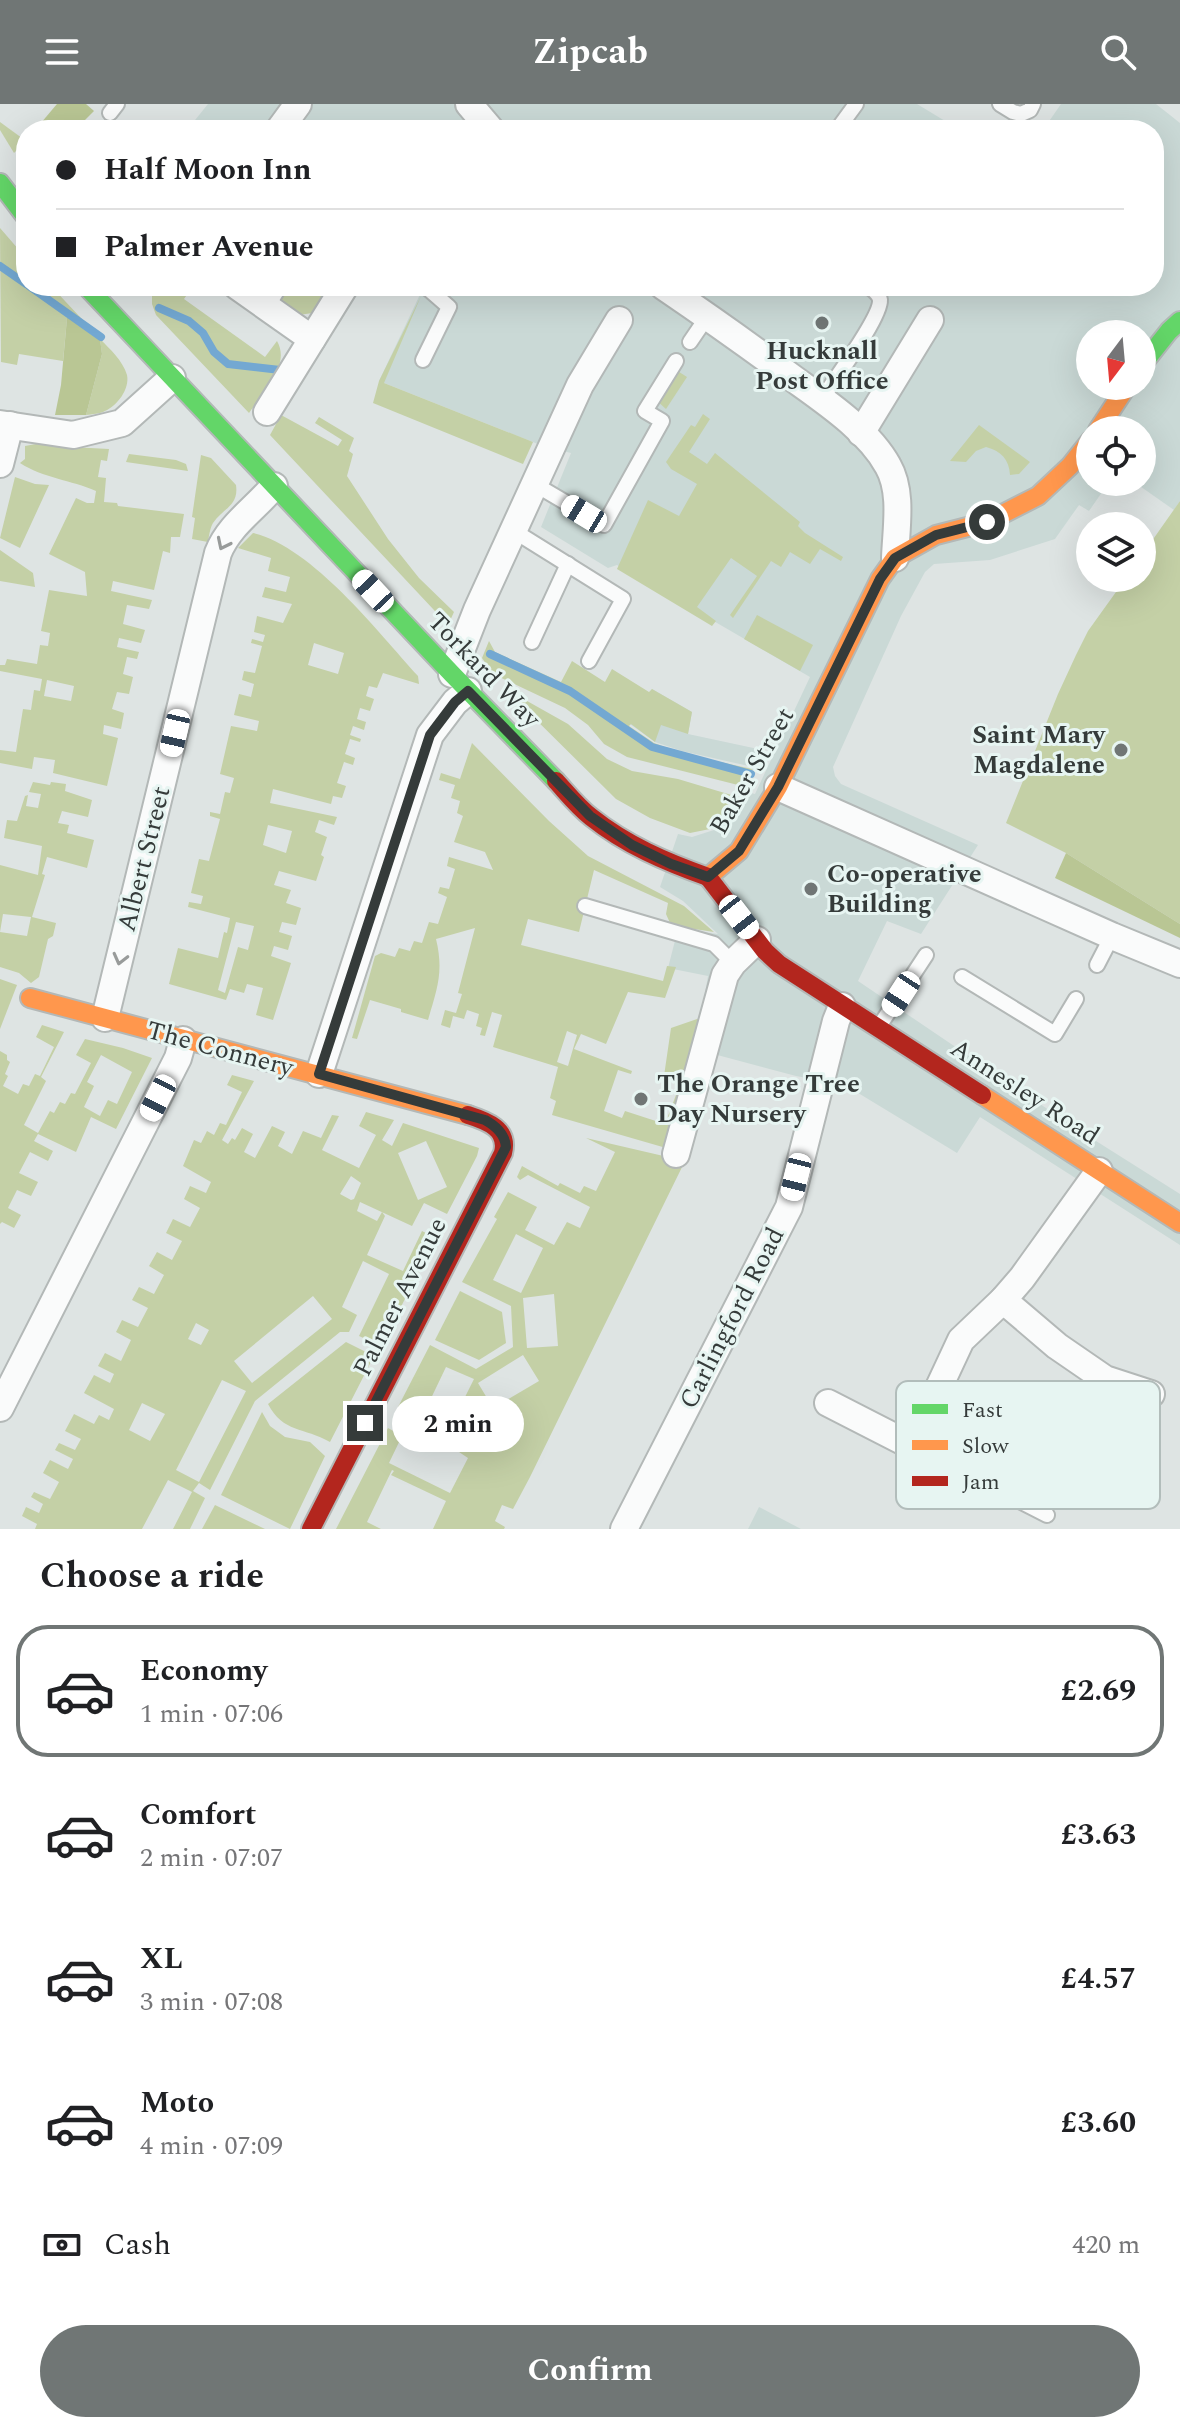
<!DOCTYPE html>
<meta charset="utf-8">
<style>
:root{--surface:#fff;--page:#f2f2f2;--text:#202124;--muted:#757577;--line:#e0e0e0;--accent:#707675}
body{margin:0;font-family:Spectral,serif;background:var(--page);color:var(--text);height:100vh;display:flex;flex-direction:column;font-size:30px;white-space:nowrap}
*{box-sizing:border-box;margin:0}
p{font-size:26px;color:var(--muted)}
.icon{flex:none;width:44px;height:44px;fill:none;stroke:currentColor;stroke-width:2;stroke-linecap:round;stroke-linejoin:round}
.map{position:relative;height:1425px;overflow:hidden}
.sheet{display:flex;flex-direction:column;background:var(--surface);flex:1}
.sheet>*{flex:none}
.hud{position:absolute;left:16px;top:16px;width:1148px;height:176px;border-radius:32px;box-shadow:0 8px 32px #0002;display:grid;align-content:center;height:176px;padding:0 40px;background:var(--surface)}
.needle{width:52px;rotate:196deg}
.buttons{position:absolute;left:1076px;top:216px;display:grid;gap:16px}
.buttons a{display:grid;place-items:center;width:80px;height:80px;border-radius:50%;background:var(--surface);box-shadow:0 8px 32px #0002;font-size:40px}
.end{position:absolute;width:36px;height:36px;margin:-18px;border:10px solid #353b3a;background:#fff;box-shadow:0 0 0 4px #fff}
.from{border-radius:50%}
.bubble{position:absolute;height:56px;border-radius:28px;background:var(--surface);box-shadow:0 8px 32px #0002;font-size:26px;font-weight:700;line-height:56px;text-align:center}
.car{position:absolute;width:24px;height:48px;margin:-24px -12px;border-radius:10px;box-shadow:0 0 6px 2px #0007;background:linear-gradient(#fff 24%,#345 0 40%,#fff 0 76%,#345 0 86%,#fff 0)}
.hud b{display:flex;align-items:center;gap:28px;height:76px;font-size:30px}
.hud b+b{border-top:2px solid var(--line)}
.hud i{width:20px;height:20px;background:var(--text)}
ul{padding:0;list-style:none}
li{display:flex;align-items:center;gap:24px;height:132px;margin:0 16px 12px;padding:0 24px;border:4px solid transparent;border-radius:32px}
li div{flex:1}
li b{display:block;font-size:30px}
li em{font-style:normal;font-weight:700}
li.active{border-color:var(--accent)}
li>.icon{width:72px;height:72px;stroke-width:1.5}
h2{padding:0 40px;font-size:36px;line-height:96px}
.pay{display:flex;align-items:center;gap:20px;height:88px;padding:0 40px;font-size:30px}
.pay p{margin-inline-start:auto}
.action{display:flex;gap:16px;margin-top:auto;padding:16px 40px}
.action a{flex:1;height:92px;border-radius:48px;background:var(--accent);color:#fff;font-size:32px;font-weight:700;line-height:92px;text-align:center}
header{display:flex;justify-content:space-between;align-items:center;height:104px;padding:0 40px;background:var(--accent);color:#fff;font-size:36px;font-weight:700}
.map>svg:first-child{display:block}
.built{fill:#cad9d6;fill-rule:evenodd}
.green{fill:#c4d0a6;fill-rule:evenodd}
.forest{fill:#b9c694}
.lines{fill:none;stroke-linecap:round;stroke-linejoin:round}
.stream{stroke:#73a8d2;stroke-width:8}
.lane-casing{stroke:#b3b8b7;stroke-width:18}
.street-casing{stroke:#b3b8b7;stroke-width:30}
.fast-casing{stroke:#b3b8b7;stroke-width:22}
.slow-casing{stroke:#b3b8b7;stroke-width:22}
.jam-casing{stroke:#b3b8b7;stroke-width:22}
.lane{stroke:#fafbfb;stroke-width:14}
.street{stroke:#fafbfb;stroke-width:26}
.fast{stroke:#63d668;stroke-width:18}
.slow{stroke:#ff974d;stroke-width:18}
.jam{stroke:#b3261e;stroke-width:18}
.oneway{stroke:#989b9a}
.route{stroke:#353b3a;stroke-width:10}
.poi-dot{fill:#707675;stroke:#e7f5f2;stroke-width:3}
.labels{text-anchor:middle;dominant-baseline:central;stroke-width:6;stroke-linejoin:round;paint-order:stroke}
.poi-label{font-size:26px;font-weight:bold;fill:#353b3a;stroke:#e7f5f2;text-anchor:start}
.street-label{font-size:26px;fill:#353b3a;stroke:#e7f5f2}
.key{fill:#e7f5f2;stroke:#b2bdbb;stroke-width:2}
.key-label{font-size:22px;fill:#353b3a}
</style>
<header><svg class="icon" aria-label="menu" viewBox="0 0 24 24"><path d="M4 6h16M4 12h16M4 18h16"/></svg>Zipcab<svg class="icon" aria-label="search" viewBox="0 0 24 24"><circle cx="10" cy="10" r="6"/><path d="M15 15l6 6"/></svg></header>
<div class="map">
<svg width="1180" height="1425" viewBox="0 0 1180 1425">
<rect width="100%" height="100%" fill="#dee4e3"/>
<!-- built -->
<g class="built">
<polygon points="208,0 917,0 960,26 187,26"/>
<path d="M1061,0H1156L1180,19V397L1174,406L1134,378H1142V326H1090V378H1109L1089,407L1079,401L1055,435L990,456L934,460L925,468L901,512L833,663L835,672L841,680L978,741L921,830L887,817L858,877L1077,1025L1180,1090V1141L980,1013L957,1049L845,981L796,972L695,945L708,872L668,864L678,825L718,830L683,797L660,783L678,730L692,733L714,726L741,694L747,684L753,663L682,647L655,638L630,620L652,585L692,608L688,630L758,645L750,679L746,688L755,690L810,573L617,461L608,464L541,423L571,349L543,342L379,277L424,182H1154V26H1043ZM1090,230H1142V282H1090Z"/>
<polygon points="759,1403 801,1425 748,1425"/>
</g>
<!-- green -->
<g class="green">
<polygon points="0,18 26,37 14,49 0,26"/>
<polygon points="0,124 26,154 26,182 51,182 79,212 67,214 63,257 19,250 17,261 1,258"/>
<path d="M160,182H193L184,195L265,253L277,237C291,261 263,289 249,309L156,211L152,200V189Z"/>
<polygon points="289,182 339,182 326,207 299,211 279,197"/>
<polygon points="421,192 384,279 533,338 523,360 373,299 379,277"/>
<path d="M100,235C110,245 123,257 127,271C130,285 117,302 105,307C100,310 92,310 86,311L102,250Z"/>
<polygon points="676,266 687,273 666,305 656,296"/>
<polygon points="703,310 710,315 689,348 707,360 715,349 800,418 798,422 805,429 843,453 841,457 820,445 810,460 790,448 781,463 771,457 733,514 730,511 757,472 731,454 697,503 716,517 712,522 617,465 648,396 679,412 697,380 671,365 666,358 691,321 695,323"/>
<polygon points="281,311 338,342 342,336 315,319 319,313 354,334 349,347 353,350 347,372 388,435 419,474 454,508 448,521 270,331"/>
<path d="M979,321L1030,358L1019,370L1010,371C1009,355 1001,347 986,343L976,347L966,358L950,357Z"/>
<path d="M41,339L71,343L109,345L107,357L101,356L98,373L106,374L104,398L117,399L118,402L184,410L180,433H171L170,449L163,447L154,486L113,477L111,487L152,496L149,505L127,501L123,520L145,526L141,539L119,534L117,543L139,548L137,555L127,553L123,570L133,573L129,590L117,588L112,605L124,609L121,625L104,621L103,630L118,634L107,682L53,669L55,656L34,653L32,665L0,659V646L16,648L23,605L31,606L34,586L40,587L42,575L0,567V561H5L7,555L37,560L40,541L48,542L50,529L41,527L49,486L87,492L85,468L49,450L76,394L87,399H94L96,387C71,376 43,374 20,359L25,355V342ZM47,576L74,582L71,597L44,592Z"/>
<polygon points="129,350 176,356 186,360 188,367 126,358"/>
<path d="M201,351L211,354L236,381C239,402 223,404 213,419C210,424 209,432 208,438L192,435L195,414L192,413Z"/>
<polygon points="15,373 35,380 49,381 20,444 0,434"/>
<polygon points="1180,397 1180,820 1066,749 1006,719 1058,590 1076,551 1088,527 1126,474 1142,474 1142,451"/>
<path d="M253,429C312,443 377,527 418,572L419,580L383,569L377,584L369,582L366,592L374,595L370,607L360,604L357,615L366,618L364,626L353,622L350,631L361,635L360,638L350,635L345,650L355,654L353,661L344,658L337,679L346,682L342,694L333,692L331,700L273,685L270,699L337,713L334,721L319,716L315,728L327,733L321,751L324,753L316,777L279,767L274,781L291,786L286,799L301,804L296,821L282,818L279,828L292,832L288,846L274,842L271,852L291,859L273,916L256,911L263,884L247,880L244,889L230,885L226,896L169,880L178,844L218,854L224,828L227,829L230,814L188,803L189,798L201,800L203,792L191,789L199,755L209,757L220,715L210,712V708L220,710L225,688L230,689L234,674L220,670L231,622L257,627L259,617L234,611L239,590L251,593L254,580L242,576L244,567L255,569L262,542L251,539L252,535L263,538L265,531L254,528L257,512L283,519L292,500L262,493L265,483L286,488L290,473L268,467L271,454L238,444ZM314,539L344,549L338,570L308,561ZM268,721L292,727L286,749L263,741ZM236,818L254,822L248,846L238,843L225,889L218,886Z"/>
<polygon points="0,446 33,469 35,483 0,477"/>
<polygon points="757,511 813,541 800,567 744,535"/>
<polygon points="489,537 495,548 561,578 572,557 605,578 612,565 649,588 652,585 692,608 688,630 661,621 655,638 631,620 629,622 654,639 684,650 752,665 746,683 627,653 604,640 588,621 565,604 493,570 482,554"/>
<polygon points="504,584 568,620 607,655 632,667 678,675 738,693 710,725 690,729 650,714 616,695"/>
<path d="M472,639L549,717L588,752L684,802L714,828L681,823L670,819L666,810L668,799L594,766L579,828L528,815L521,841L663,877L667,862L676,863L665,894L628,888L606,940L581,930L574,945L632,967L631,970L618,966L604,1007L622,1014L625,1007L665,1020L679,983L664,972L671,924L700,914L673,1046L552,1011L556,997L550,994L558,963L493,943L502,911L492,908L485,932L480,931L482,924L476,922L479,910L467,906L464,915L453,912L450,924L441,921L445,906L456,909L462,890L458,889L475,824L436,835C444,868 437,885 428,916L401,908V905L370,896L357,935L352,934L375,852L381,849L395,853L399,844L410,847L414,837L422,839L429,818L438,820L447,793L438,789L440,783L449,785L455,765L447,762L449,753L493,766L485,748L454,738L463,712L457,709L460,697L451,694L455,681L439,676L441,669L460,675ZM567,927L577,931L568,962L557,958Z"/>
<path d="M33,678L50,681L51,678L66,680L65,687L92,696L88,713L62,707L58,719L69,721L67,729L94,736L87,764L47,753L42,770L45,771L32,813L56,819L53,832L48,835L39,873L31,879L19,869L0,863V761L38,771L42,742L4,734L7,716L17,717L25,692L28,691L26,702L38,704L41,690L29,688ZM3,810L31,813L27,832L0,828Z"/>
<polygon points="0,875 17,881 0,925"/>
<path d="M42,921L64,928L41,973L46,977L24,1021L38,1029L50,1007L54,1009L60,998L65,1000L71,989L75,990L91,959L76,951L85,935L123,944L152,954L116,1025L91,1013L76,1048L38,1030L34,1037L53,1047L48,1057L30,1048L19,1069L38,1078L31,1092L17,1086L8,1104L21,1111L14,1124L2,1118L0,1120V947L7,951V956L10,958L5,970L8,972L3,982L18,990L23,980L29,982L35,970L40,972L54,943L36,933ZM101,951L132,968L117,1000L108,996L100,1012L84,1003L94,982L87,978Z"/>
<path d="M232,971L254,977L222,1036L228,1040L232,1034L235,1036L242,1024L253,1030L244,1048L255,1054L272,1022L285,1028L278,1042L292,1050L303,1027L321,1034L332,1011L339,1012L322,1046L359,1064L376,1031L359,1022L366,1008L394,1016L382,1036L392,1042L403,1019L479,1044L477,1052L447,1110L424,1099L412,1122L360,1098L357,1107L377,1117L382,1108L385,1112L367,1151L403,1167L422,1127L436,1134L381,1242L359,1232L389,1170L363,1157L342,1203L357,1211L349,1228H340L255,1297L210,1386L199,1379L193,1387L205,1394L190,1425H173L192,1388L168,1376L142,1425H35L37,1420L22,1412L26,1403L39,1409L43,1400L31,1393L34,1388L50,1395L59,1378L43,1369L50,1356L68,1365L73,1355L55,1346L59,1339L75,1346L81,1335L65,1327L74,1310L94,1320L99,1311L109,1316L114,1305L84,1289L94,1271L110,1279L114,1270L98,1262L105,1249L121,1257L131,1236L116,1228L122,1216L138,1223L148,1204L132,1196L139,1183L154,1190L164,1171L149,1162L157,1148L172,1156L182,1137L166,1129L173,1115L190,1123L200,1104L184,1095L190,1082L206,1089L211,1078L183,1062L194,1036L201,1039L207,1027L214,1031L220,1019L226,1021L242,988L227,981ZM426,1037L447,1083L418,1096L398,1049ZM351,1072L361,1079L354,1095L351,1096L340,1090ZM313,1192L332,1215L252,1279L234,1257ZM196,1219L209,1226L201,1241L188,1235ZM222,1276L246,1287L199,1378L176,1366ZM142,1299L165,1310L150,1337L129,1326Z"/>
<path d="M586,1034L685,1057L530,1373L513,1405L502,1401L495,1417L505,1423L504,1425H433L446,1397L391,1371L394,1367L392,1366L367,1418L381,1425H336L388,1324L402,1332L389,1359L450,1389L468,1354L459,1348L464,1338L398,1303L430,1241L476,1265L513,1243L511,1202L462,1178L497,1115L494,1113L508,1088L537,1103L525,1126L554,1141L567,1118L580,1124L590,1103L528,1071L520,1076L517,1073L522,1062L558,1082L560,1079L580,1089L584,1082L596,1087L615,1048ZM516,1130L543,1144L521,1189L493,1176ZM554,1190L558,1242L527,1244L523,1194ZM523,1251L539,1277L493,1304L478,1279ZM446,1263L474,1275L450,1323L424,1309Z"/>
<polygon points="460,1187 502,1208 506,1239 479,1256 435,1236"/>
<path d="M346,1238L374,1252L330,1338C304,1323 283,1329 268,1300Z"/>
<polygon points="262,1308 270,1322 285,1333 310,1338 325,1352 290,1425 221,1391"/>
<polygon points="215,1401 265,1425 202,1425"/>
</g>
<!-- forest -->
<g class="forest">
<polygon points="57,0 86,0 94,7 75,26 35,26"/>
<polygon points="79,212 100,235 102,250 86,311 55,311 61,281 67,214"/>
<polygon points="1066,749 1180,820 1180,834 1055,774"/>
</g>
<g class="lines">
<!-- stream -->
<g class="stream">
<polyline points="0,162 26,180"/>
<polyline points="29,182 101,233"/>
<polyline points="159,204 189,217 203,229 214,248 228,260 280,266"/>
<polyline points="490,550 570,587 652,643 751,670"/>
</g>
<!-- lane casing -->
<g class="lane-casing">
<g id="lane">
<polyline points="1000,0 1013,8 1021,10 1030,6 1033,0"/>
<polyline points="110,9 117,0"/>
<polyline points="837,26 856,0"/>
<polyline points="267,203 280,182"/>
<polyline points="690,238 707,213"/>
<polyline points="423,256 449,203 425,182"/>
<path d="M822,295C833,277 881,214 880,196C879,189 873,186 868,182"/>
<polyline points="536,381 604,421 662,317 645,307 676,257"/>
<polyline points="514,427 623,495 589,557"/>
<polyline points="532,538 568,460"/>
<polyline points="585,802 714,840 733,859"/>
<polyline points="1097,861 1112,832"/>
<polyline points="962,873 1055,930 1076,895"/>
<polyline points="880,921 926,851"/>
<polyline points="951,1362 1047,1411"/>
</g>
</g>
<!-- street casing -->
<g class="street-casing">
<g id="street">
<polyline points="469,0 491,26"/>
<polyline points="279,26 298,0"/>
<polyline points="237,182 312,235"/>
<path d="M663,182C707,212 751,243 794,275C826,298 869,327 888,362C903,388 896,425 895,454"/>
<polyline points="267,308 345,182"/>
<polyline points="0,320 73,331 122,319 172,274"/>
<polyline points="861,329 930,216"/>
<polyline points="0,360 10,321"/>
<polyline points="452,570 477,506 580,281 619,216"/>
<polyline points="778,683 1112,832 1180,860"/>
<path d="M105,914L218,449C229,421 255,405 274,382"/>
<polyline points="319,970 430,631 455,598 468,587"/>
<polyline points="676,1050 725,871 733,859 757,836"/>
<polyline points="1003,1196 1057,1242 1105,1275 1151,1290"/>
<polyline points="828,1299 951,1362"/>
<polyline points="0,1304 178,954 183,936"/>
<polyline points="1111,1313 1120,1281"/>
<polyline points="912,1341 961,1236 1003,1196 1022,1174 1099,1067"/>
<polyline points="624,1425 789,1103 836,917 842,902"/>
</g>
</g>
<!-- fast casing -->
<g class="fast-casing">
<g id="fast">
<polyline points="0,79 26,113"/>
<polyline points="86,182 452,570 556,677"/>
<polyline points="1142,261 1169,227 1180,217"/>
</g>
</g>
<!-- slow casing -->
<g class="slow-casing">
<g id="slow">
<polyline points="1098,326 1127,282"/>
<polyline points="708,773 739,747 778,683 880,475 895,454 936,431 987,418 1038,392 1070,362 1090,337"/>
<polyline points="30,894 468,1011"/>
<polyline points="982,991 1180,1119"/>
</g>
</g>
<!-- jam casing -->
<g class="jam-casing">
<g id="jam">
<path d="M556,677C567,689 578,703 591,713C626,741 666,758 708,773"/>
<polyline points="708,773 765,847 779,860 982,991"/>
<path d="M311,1425L503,1049C509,1025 487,1017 468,1011"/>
</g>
</g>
<!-- lane -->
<use href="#lane" class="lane"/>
<!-- street -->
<use href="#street" class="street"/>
<!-- fast -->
<use href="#fast" class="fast"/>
<!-- slow -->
<use href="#slow" class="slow"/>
<!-- jam -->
<use href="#jam" class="jam"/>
</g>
<!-- one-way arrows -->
<defs><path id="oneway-chevron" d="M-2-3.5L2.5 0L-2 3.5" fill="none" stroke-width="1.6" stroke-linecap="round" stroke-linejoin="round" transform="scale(2)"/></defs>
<g class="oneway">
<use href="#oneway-chevron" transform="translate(223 440) rotate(116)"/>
<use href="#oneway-chevron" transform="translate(120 855) rotate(104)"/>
</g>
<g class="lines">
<!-- route -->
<path class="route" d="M365,1319L506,1043C505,1030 496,1022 485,1016L319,970L430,631L455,598L468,587L590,712L632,741L671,760L708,773L739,747L778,683L880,475L895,454L936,431L987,418"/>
</g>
<!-- markers -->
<g class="poi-dot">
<circle cx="822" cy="219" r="8"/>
<circle cx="1121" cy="646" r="8"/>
<circle cx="811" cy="785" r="8"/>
<circle cx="641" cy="995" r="8"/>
</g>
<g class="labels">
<!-- poi labels -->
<g class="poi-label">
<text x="822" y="247" text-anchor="middle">Hucknall<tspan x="822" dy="30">Post Office</tspan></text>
<text x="1105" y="631" text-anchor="end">Saint Mary<tspan x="1105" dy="30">Magdalene</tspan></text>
<text x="827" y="770">Co-operative<tspan x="827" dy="30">Building</tspan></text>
<text x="657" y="980">The Orange Tree<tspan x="657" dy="30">Day Nursery</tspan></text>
</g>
<!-- street labels -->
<g class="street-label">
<text transform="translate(484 566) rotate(46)">Torkard Way</text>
<text transform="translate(752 667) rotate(-60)">Baker Street</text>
<text transform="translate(144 755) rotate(-76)">Albert Street</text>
<text transform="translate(220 945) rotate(15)">The Connery</text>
<text transform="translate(1025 988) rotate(33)">Annesley Road</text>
<text transform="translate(400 1193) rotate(-63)">Palmer Avenue</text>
<text transform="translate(732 1214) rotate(-63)">Carlingford Road</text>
</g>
</g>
<!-- legend -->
<rect x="896" y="1277" width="264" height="128" rx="12" class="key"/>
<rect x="912" y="1300" width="36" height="10" fill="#63d668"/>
<rect x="912" y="1336" width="36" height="10" fill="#ff974d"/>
<rect x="912" y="1372" width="36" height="10" fill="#b3261e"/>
<g class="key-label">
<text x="962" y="1313">Fast</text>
<text x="962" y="1349">Slow</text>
<text x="962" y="1385">Jam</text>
</g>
</svg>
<div class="buttons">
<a><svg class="needle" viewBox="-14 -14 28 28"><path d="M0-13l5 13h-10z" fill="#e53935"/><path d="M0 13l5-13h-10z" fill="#757577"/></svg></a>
<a><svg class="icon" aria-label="locate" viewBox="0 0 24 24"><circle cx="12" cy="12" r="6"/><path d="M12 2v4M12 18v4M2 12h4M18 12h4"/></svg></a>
<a><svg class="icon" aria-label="layers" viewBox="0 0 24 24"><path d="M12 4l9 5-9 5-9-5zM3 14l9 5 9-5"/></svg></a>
</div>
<i class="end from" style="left:987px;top:418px"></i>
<i class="end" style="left:365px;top:1319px"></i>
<div class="bubble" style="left:392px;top:1292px;width:132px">2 min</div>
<i class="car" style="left:584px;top:410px;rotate:301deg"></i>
<i class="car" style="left:373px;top:487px;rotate:317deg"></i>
<i class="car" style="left:175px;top:629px;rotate:193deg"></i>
<i class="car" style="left:739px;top:813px;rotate:142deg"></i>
<i class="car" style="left:901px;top:890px;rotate:213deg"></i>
<i class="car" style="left:158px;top:994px;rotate:207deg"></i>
<i class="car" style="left:796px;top:1073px;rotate:194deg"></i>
<div class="hud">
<b><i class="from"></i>Half Moon Inn</b>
<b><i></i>Palmer Avenue</b>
</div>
</div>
<section class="sheet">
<h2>Choose a ride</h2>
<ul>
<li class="active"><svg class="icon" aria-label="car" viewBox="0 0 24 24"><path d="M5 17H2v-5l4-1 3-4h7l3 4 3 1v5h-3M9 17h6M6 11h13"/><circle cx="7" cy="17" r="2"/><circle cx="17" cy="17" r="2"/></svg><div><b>Economy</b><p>1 min · 07:06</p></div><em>£2.69</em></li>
<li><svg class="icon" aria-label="car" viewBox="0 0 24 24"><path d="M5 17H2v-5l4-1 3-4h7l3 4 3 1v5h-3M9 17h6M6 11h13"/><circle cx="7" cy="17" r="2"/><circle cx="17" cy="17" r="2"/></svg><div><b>Comfort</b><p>2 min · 07:07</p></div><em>£3.63</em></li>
<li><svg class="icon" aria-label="car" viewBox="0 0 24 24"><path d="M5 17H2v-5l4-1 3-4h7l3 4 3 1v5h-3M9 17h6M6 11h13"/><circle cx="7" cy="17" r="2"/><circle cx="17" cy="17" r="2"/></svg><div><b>XL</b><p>3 min · 07:08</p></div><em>£4.57</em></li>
<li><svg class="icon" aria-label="car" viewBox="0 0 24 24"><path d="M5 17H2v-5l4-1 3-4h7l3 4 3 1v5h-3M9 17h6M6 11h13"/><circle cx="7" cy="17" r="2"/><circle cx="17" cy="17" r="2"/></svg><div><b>Moto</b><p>4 min · 07:09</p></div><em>£3.60</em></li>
</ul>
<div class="pay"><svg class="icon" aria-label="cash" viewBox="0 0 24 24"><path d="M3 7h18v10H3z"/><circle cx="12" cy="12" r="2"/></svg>Cash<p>420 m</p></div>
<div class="action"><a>Confirm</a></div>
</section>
